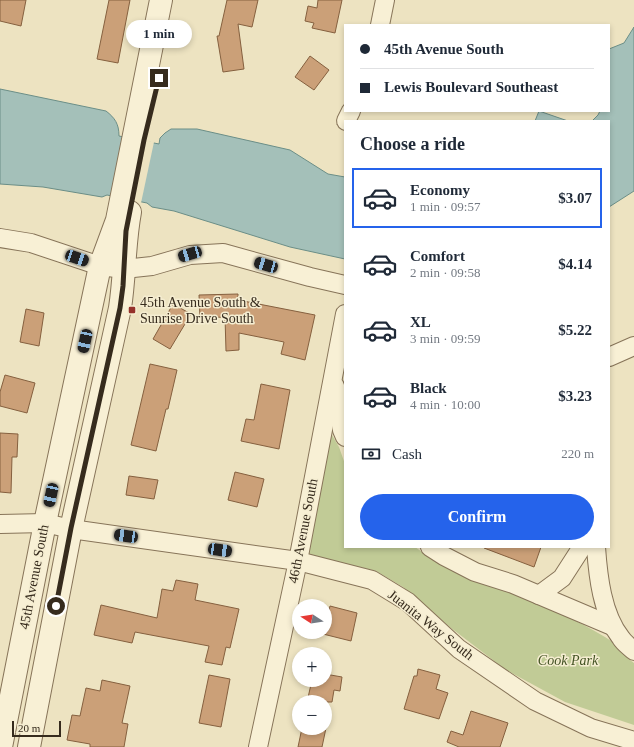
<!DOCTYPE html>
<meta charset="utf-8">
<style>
:root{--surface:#fff;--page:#f6f6f7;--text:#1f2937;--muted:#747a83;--line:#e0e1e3;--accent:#2563eb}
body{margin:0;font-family:Georgia,serif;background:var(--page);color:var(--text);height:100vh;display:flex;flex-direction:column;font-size:15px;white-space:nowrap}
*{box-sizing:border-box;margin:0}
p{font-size:13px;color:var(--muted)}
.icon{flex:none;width:22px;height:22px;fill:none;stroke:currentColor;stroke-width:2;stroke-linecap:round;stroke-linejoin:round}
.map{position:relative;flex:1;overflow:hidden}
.drawer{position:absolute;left:344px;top:120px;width:266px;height:428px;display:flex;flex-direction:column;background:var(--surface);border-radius:0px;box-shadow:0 2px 6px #0003}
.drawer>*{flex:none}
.banner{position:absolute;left:344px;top:24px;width:266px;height:88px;border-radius:0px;box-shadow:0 2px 6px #0003;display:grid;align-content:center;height:88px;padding:0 16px;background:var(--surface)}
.needle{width:26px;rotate:282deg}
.controls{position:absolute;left:292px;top:599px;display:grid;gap:8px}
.controls a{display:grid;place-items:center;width:40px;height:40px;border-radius:50%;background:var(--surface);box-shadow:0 2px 6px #0003;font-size:20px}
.scale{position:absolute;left:12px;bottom:10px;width:49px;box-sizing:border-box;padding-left:4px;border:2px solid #362b1d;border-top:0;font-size:11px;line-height:14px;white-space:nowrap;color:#362b1d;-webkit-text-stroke:3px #f5edd1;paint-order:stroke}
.end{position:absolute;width:18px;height:18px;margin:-9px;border:5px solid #362b1d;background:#fff;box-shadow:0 0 0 2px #fff}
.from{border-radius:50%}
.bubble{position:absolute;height:28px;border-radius:14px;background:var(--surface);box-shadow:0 2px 6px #0003;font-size:13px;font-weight:700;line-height:28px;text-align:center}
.car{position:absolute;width:12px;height:24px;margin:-12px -6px;border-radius:5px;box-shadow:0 0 3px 1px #0007;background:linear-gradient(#222 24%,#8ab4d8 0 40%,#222 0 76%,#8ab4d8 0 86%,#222 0)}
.banner b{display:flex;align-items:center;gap:14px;height:38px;font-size:15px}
.banner b+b{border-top:1px solid var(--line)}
.banner i{width:10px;height:10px;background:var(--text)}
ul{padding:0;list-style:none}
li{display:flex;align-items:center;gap:12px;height:60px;margin:0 8px 6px;padding:0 8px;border:2px solid transparent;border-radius:0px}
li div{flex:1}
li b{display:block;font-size:15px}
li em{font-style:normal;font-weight:700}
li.selected{border-color:var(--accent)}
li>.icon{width:36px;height:36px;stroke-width:1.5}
h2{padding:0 16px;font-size:18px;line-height:48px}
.pay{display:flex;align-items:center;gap:10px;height:44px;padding:0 16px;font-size:15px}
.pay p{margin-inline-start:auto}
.button{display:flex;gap:8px;margin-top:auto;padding:8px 16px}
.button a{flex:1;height:46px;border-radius:24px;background:var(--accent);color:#fff;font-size:16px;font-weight:700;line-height:46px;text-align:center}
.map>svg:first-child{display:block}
.green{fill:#c1cb96}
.water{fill:#a4c0b9;stroke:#6b8e87}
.pier{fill:#ede3c1}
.building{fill:#cba078;stroke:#85603f}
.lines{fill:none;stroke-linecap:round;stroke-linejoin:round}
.minor-casing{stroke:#877459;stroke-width:20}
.tertiary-casing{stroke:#877459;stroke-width:24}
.minor{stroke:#f8f0d5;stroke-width:18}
.tertiary{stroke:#f8f0d5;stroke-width:22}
.route{stroke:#362b1d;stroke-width:5}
.poi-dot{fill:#95312a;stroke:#f5edd1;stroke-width:1.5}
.labels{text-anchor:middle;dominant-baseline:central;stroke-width:3;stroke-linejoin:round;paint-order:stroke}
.poi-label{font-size:14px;fill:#362b1d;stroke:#f5edd1;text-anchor:start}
.street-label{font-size:14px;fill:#362b1d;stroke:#f5edd1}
.park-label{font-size:14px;font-style:italic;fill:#445324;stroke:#f5edd1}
</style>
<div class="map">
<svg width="634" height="747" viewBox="0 0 634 747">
<rect width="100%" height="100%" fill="#ede3c1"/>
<!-- green -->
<path class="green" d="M332,435L339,447L345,464V547H415L425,554C486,580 549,603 605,637C616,643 623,656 634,663V725L565,702L506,670L451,628L403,587L376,571L307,554L326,452Z"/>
<!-- water -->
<g class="water">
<polygon points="634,27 634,191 609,207 609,121 592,121 598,115 600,111 609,111 609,49 624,43"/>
<path d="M0,89L106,111C115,118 119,124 119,136L159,144L160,138L165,133L171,129H197L290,150L328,174L345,177V259L290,247L174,211L152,207L147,203L107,195L102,197L43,187L0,184Z"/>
<polygon points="539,111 568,121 535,121"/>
</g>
<!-- pier -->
<polygon class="pier" points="124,136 154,142 141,203 112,197"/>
<!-- building -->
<g class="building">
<polygon points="0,0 26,0 21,26 0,21"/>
<polygon points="109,0 130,0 118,63 97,59"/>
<polygon points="227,0 258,0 252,27 238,24 244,69 223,72 217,36 219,36"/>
<polygon points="318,0 342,0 335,33 312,28 314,23 305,21 308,6 317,8"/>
<polygon points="310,56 329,70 314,90 295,77"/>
<polygon points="238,294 238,300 315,315 305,360 281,354 284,342 239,333 239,350 226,351 225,317 200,318 199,295"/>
<polygon points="173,304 191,314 170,349 153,339"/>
<polygon points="26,309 44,313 39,346 20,342"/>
<polygon points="150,364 177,370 168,409 166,409 156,451 131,445"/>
<polygon points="5,375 35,383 27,413 0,406 0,392"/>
<polygon points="261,384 290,390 279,449 241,441 246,419 254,420"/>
<polygon points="0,433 18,434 17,457 12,457 11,493 0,492"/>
<polygon points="235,472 264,479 257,507 228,500"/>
<polygon points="129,476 158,480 154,499 126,495"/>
<polygon points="485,547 541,547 534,567 484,548"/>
<polygon points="176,580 198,584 195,600 239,609 230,648 226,647 222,665 205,662 209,646 135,632 132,643 94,635 101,605 157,618 162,589 173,591"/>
<polygon points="330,606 357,613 351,641 323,634 323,632 325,632 325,625"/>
<polygon points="418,669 440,675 436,689 448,693 439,719 404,709 414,676 417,676"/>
<polygon points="325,674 342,677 340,691 334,690 332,702 307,702 312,680 325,680"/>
<polygon points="209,675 230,679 221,727 199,723"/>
<polygon points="102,680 130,686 122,723 128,724 124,747 90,747 90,744 67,740 72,715 80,716 86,688 100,691"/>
<polygon points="471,711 508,723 500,747 459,747 447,742 451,731 463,735"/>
<polygon points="302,728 326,728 322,747 298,747"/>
</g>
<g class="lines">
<!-- minor casing -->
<g class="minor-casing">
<g id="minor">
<polyline points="380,25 385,0"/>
<polyline points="346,121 351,111"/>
<polyline points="0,238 31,243 100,266 124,269 152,266 190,255 223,253 310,277 345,285"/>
<polyline points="609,357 634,346"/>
<polyline points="335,386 342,430 345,437"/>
<polyline points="0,524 45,523 71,529 298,561 372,580 408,602 459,649 535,701 591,728 634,741"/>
<polyline points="430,547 444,556 475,572 513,584 612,626"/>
<path d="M596,547C598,576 602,614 621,638C624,643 630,647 634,651"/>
<polyline points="539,595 562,578 582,547"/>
<polyline points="258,747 298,561 345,314"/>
</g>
</g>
<!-- tertiary casing -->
<g class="tertiary-casing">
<g id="tertiary">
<polyline points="1,747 45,523 100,266 117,220 161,0"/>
<path d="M29,747L71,529L120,308C125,276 124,244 130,212"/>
</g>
</g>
<!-- minor -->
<use href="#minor" class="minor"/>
<!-- tertiary -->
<use href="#tertiary" class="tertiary"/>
</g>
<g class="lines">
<!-- route -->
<polyline class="route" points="56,606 71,528 120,308 123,286 126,231 144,140 159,78"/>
</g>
<!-- markers -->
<rect class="poi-dot" x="128" y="306" width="8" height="8" rx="2"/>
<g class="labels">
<!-- poi labels -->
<g class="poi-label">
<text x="140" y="302">45th Avenue South &amp;<tspan x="140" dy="16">Sunrise Drive South</tspan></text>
</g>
<!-- street labels -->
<g class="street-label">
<text transform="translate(303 531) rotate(-79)">46th Avenue South</text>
<text transform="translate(34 577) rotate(-79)">45th Avenue South</text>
<text transform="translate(431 625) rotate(38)">Juanita Way South</text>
</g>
<!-- park labels -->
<g class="park-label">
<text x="568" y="660">Cook Park</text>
</g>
</g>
</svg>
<div class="controls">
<a><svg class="needle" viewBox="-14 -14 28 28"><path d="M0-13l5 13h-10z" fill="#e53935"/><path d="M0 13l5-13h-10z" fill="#747a83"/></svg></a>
<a>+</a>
<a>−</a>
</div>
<div class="scale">20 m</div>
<i class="end from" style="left:56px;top:606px"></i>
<i class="end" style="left:159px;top:78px"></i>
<div class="bubble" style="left:126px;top:20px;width:66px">1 min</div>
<i class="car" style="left:190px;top:254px;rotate:254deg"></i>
<i class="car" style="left:77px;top:258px;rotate:109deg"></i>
<i class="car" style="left:266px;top:265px;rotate:286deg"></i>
<i class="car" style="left:85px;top:341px;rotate:192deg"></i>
<i class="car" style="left:51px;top:495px;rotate:192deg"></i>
<i class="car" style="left:126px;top:536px;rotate:278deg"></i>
<i class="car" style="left:220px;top:550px;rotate:98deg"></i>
<div class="banner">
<b><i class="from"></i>45th Avenue South</b>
<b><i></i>Lewis Boulevard Southeast</b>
</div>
<section class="drawer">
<h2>Choose a ride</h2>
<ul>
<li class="selected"><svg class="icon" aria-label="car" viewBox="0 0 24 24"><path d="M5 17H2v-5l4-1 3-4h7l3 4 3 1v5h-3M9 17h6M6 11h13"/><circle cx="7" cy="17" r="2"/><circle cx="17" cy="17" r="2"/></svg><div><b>Economy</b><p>1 min · 09:57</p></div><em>$3.07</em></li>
<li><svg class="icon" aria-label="car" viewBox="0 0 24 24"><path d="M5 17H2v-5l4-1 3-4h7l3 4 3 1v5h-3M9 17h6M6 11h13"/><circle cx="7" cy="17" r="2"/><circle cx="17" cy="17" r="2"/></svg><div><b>Comfort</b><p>2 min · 09:58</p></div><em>$4.14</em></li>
<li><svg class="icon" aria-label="car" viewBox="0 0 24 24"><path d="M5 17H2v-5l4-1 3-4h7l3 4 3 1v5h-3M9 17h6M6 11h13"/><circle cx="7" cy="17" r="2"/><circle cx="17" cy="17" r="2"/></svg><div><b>XL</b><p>3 min · 09:59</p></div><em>$5.22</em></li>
<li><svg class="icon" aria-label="car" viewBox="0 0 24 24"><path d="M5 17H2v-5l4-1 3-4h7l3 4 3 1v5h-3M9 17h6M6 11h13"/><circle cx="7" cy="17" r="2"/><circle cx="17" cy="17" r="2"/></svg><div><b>Black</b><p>4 min · 10:00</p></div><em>$3.23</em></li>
</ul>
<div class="pay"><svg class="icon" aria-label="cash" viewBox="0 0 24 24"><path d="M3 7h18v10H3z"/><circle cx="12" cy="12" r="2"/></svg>Cash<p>220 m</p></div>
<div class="button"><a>Confirm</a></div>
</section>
</div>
